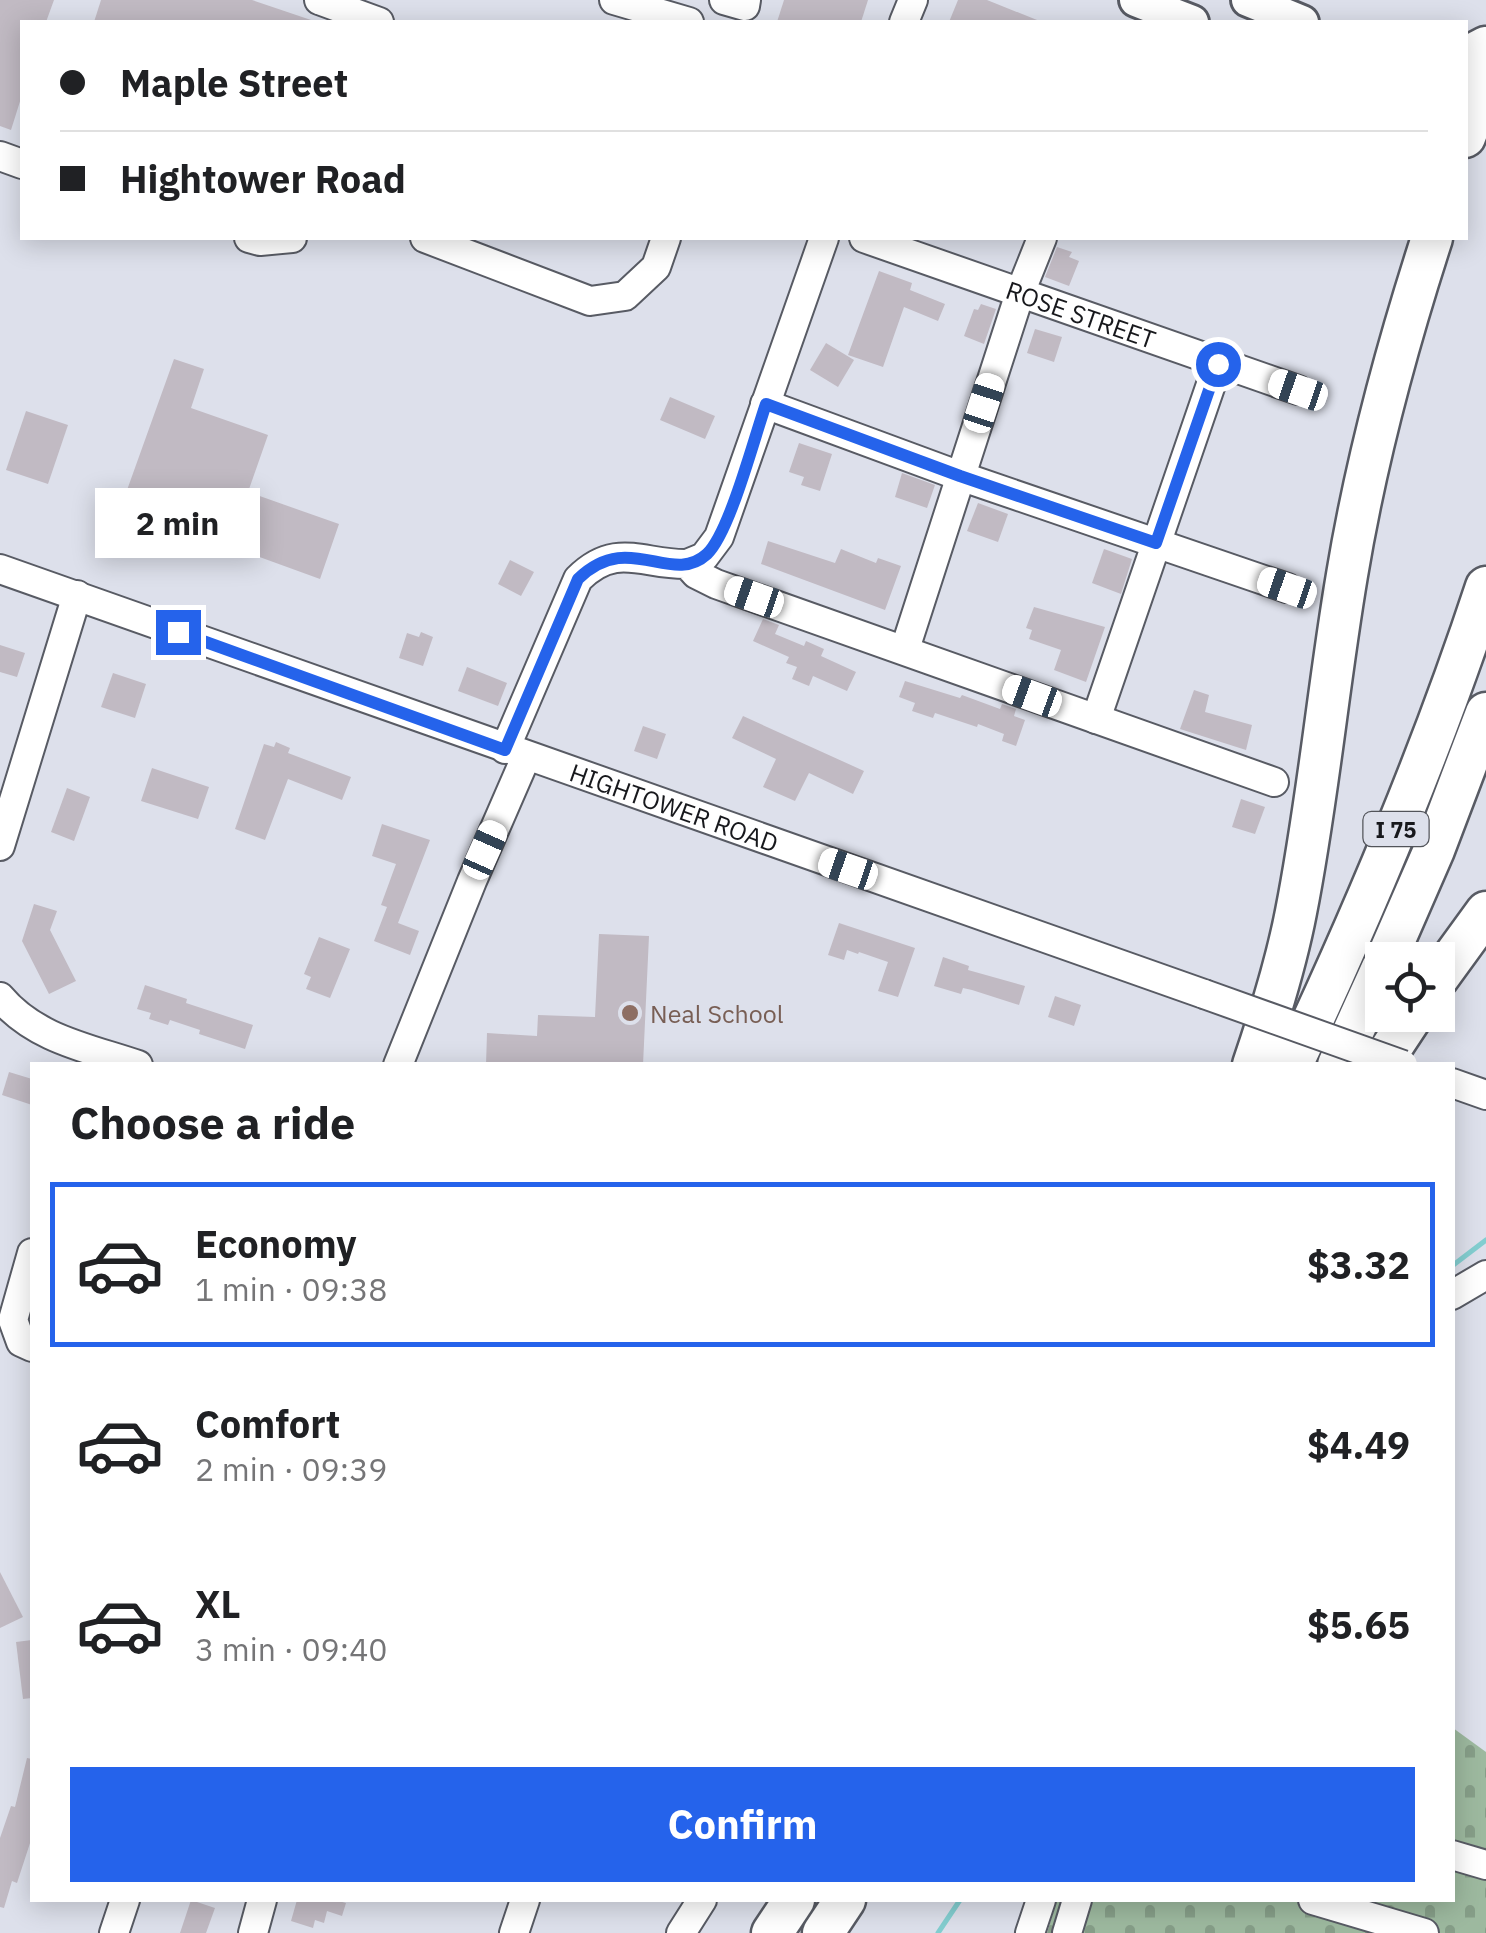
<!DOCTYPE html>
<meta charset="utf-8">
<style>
:root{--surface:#fff;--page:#f2f2f2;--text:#202124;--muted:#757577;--line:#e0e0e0;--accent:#2563eb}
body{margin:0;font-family:"IBM Plex Sans",sans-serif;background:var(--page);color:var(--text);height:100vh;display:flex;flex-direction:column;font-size:38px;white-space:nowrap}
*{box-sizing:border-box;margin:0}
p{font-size:32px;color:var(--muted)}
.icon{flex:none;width:55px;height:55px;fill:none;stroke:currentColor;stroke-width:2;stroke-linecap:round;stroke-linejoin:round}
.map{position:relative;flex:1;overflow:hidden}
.drawer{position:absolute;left:30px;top:1062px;width:1425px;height:840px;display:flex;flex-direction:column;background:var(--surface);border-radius:0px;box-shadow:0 5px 25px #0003}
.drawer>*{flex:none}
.guide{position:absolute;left:20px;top:20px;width:1448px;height:220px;border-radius:0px;box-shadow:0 5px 25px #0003;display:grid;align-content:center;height:220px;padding:0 40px;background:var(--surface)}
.tools{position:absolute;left:1365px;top:942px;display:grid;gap:20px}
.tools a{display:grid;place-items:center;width:90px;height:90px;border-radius:0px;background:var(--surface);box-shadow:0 5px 25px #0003;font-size:50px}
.end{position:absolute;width:45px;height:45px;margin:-22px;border:12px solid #2563eb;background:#fff;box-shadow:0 0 0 5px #fff}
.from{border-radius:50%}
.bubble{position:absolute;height:70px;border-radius:0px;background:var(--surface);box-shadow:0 5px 25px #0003;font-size:32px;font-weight:800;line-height:70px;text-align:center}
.car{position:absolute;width:30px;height:60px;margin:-30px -15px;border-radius:12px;box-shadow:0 0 8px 2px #0007;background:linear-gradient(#fff 24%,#345 0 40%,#fff 0 76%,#345 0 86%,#fff 0)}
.guide b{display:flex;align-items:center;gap:35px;height:95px;font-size:38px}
.guide b+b{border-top:2px solid var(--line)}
.guide i{width:25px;height:25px;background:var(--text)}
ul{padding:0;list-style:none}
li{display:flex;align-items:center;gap:30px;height:165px;margin:0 20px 15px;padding:0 20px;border:5px solid transparent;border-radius:0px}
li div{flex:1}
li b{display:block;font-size:38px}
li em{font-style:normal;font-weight:800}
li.current{border-color:var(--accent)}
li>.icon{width:90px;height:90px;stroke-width:1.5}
h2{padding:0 40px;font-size:45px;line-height:120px}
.primary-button{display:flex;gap:20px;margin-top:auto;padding:20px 40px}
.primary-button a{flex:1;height:115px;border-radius:0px;background:var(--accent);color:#fff;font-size:40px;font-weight:800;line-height:115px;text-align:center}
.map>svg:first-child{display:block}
.cemetery{fill:url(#cemetery-stones)}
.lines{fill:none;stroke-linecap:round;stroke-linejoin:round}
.stream{stroke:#83ced0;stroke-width:5}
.building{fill:#c1bac3}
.minor-casing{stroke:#585b64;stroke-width:32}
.major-casing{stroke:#585b64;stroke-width:38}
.highway-casing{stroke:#585b64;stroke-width:45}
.minor{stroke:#fff;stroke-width:28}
.major{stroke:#fff;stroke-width:32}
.highway{stroke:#fff;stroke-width:40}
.minor-bridge-casing{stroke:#585b64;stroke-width:32;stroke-linecap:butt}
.minor-bridge{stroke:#fff;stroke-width:28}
.route{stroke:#2563eb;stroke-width:12}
.education-dot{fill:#8d6e63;stroke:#dde0eb;stroke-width:4}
.labels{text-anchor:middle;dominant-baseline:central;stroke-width:8;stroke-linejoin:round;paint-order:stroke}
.shield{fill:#dde0eb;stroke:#52545a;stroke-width:2.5}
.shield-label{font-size:22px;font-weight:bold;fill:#17181c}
.street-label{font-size:25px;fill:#17181c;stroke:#dde0eb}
.education-label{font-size:25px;fill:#785e54;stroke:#dde0eb;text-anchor:start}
</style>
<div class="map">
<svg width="1486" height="1933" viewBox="0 0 1486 1933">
<defs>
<pattern id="cemetery-stones" width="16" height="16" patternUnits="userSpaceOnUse" patternTransform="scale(2.5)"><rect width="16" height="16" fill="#9db99f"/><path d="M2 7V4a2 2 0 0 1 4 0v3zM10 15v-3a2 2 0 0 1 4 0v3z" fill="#869e88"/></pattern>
</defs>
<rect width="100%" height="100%" fill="#dde0eb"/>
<!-- cemetery -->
<polygon class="cemetery" points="1453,1728 1486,1752 1486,1933 1047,1933 1057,1900 1452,1900"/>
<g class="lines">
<!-- stream -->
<g class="stream">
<polyline points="1452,1266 1486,1240"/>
<polyline points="938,1933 960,1900"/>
</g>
</g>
<!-- building -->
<g class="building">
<polygon points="0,0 54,0 46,22 22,22 22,95 11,130 0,126"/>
<polygon points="101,0 252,0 311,20 310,22 94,22"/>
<polygon points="784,0 868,0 861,22 777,22"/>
<polygon points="958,0 987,0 1042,22 949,22"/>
<polygon points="1057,247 1072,252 1069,257 1079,261 1069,286 1045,277"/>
<polygon points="879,271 912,283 910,290 945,304 938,321 904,307 883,367 848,355"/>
<polygon points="981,304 996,309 984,344 964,336 974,309 978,310"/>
<polygon points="1035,329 1062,337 1054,362 1027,353"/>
<polygon points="826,343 854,360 838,387 810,370"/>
<polygon points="174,359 204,369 191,408 268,435 248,492 339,524 320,579 229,546 225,557 117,518"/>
<polygon points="670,397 715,416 705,439 660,420"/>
<polygon points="26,411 68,425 48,484 6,470"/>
<polygon points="799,443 832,454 820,491 801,485 804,477 789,472"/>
<polygon points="902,473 935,485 927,508 895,497"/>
<polygon points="978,503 1008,514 998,542 967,531"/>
<polygon points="768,541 835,563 841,549 876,563 878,558 901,566 885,610 761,564"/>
<polygon points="1104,549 1132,559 1121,594 1092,583"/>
<polygon points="510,560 534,572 521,596 498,584"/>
<polygon points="1034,607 1105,627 1086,682 1054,670 1061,650 1029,639 1032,630 1026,628"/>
<polygon points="763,619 779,625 775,634 804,646 806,641 824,649 821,656 856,672 847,691 813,676 809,686 792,679 797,667 786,663 789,657 753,641"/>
<polygon points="421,632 433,637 423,666 399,658 407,633 419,637"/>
<polygon points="0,645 25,653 17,677 0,672"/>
<polygon points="467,667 507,683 498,706 458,691"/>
<polygon points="113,673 146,684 135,718 101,707"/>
<polygon points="905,681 960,698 962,695 1000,709 1002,704 1016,709 1014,716 1025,720 1016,746 1002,741 1004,734 978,724 977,727 935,713 933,718 912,711 915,703 899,697"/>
<polygon points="1194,690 1209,695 1205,712 1252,725 1246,750 1180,729"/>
<polygon points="743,716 864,771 853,794 809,773 795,801 763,787 776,759 732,738"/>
<polygon points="643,726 666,734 657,759 634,751"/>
<polygon points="276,742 290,748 288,753 351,777 342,800 288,779 265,840 235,829 264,744 274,747"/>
<polygon points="152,768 209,787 198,819 141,801"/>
<polygon points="67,788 90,797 74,841 51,832"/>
<polygon points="1241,799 1265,807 1255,834 1232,827"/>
<polygon points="382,824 430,840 398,923 419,931 410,955 374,941 387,907 381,905 396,864 372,856"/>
<polygon points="34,904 57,911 50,930 76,981 49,994 22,941"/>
<polygon points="839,923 915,948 898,997 878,991 888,962 859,952 858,954 847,950 844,960 828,955"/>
<polygon points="599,934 649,936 643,1065 486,1065 487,1033 537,1036 538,1015 595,1017"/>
<polygon points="319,937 350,949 330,998 306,989 311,977 304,974"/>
<polygon points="943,957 969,966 968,970 1025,986 1019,1005 972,990 963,988 961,994 934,986"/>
<polygon points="145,985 187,999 186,1003 253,1025 245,1049 199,1034 200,1030 170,1020 168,1025 149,1019 151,1013 137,1009"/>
<polygon points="1055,996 1081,1005 1074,1026 1048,1017"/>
<polygon points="9,1072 32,1079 32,1105 2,1095"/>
<polygon points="0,1572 23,1617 0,1628"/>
<polygon points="32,1640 32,1698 23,1699 16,1642"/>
<polygon points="27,1758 32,1759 32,1837 17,1883 12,1881 4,1908 0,1907 0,1838 11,1806 15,1807"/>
<polygon points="191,1900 215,1908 206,1933 180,1933"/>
<polygon points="297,1900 335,1900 346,1903 342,1916 327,1911 324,1923 315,1920 313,1928 291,1921"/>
</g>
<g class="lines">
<!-- minor casing -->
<g class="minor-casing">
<g id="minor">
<polyline points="319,0 379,22"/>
<polyline points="614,0 689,22"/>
<polyline points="724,0 745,6 746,0"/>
<polyline points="904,22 913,0"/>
<polyline points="0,156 22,164"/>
<polyline points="249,238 260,241 292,238"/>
<polyline points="425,238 590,301 625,296 656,267 666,238"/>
<path id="s1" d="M864,238L1298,390"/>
<polyline points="765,404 960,476 1287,588"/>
<polyline points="687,564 704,557 719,537 824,238"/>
<path id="s2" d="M0,569L1204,994"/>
<polyline points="905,649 1020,293 1042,238"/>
<polyline points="1096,719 1218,364"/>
<path d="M505,749L578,579C616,541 643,565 687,564L696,574L716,584L1274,782"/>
<polyline points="0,846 77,595"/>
<path d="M0,997C35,1039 88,1048 138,1065"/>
<polyline points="398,1065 472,881 526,757"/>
<polyline points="1452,1083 1486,1095"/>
<polyline points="32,1253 13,1320 21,1342 32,1347"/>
<polyline points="1452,1295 1486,1275"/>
<polyline points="1452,1855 1486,1865"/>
<polyline points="1313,1900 1424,1933"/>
<polyline points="114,1933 125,1900"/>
<polyline points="253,1933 262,1900"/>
<polyline points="514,1933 525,1900"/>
<polyline points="681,1933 702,1900"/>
<polyline points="1030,1933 1041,1900"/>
<polyline points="1067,1933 1077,1900"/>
</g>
</g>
<!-- major casing -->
<g class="major-casing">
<g id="major">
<polyline points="1136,0 1192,22"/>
<polyline points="1248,0 1302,22"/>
</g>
</g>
<!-- highway casing -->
<g class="highway-casing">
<g id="highway">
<polyline points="1465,58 1486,47"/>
<polyline points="1465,137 1486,83"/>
<polyline points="1386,960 1434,850 1486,713"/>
<polyline points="1438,978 1486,912"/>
<path d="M1253,1065C1270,1015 1286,964 1296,912C1318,801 1328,687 1347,575C1366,460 1396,349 1432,238"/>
<path d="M1292,1065C1365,910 1432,751 1486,587"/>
<polyline points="1338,1065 1382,968"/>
<polyline points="1380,1065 1413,1015"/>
<polyline points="772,1933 794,1900"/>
<polyline points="823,1933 845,1900"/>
</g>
</g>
<!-- minor -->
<use href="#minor" class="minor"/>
<!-- major -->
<use href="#major" class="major"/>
<!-- highway -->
<use href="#highway" class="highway"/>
<!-- minor-bridge casing -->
<g class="minor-bridge-casing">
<polyline id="minor-bridge" points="1204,994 1403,1065"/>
</g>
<!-- minor-bridge -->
<use href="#minor-bridge" class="minor-bridge"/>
</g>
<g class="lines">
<!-- route -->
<path class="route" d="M178,632L505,750L578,579C629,529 671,587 707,554C730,532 754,438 766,404L960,476L1156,543L1218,364"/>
</g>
<!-- markers -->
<circle class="education-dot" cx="630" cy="1013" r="10"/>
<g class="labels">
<!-- shield labels -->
<rect class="shield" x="1363.5" y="812" width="65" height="34" rx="8"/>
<g class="shield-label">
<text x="1396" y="829">I 75</text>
</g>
<!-- street labels -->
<g class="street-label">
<text stroke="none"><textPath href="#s1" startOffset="230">ROSE STREET</textPath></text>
<text stroke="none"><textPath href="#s2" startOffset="715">HIGHTOWER ROAD</textPath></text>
</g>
<!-- education labels -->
<g class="education-label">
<text x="650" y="1013">Neal School</text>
</g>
</g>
</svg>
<div class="tools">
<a><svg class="icon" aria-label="locate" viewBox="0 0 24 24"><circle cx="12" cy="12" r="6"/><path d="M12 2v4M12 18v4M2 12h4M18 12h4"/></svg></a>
</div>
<i class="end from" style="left:1218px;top:364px"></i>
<i class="end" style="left:178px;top:632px"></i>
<div class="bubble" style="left:95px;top:488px;width:165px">2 min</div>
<i class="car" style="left:1298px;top:390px;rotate:289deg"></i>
<i class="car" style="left:984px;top:403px;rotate:18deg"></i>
<i class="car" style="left:1287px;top:588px;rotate:289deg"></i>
<i class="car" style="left:754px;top:597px;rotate:289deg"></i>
<i class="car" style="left:1032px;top:696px;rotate:290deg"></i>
<i class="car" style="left:485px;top:850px;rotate:24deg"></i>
<i class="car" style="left:848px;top:869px;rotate:289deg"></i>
<div class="guide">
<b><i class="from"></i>Maple Street</b>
<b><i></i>Hightower Road</b>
</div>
<section class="drawer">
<h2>Choose a ride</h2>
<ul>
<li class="current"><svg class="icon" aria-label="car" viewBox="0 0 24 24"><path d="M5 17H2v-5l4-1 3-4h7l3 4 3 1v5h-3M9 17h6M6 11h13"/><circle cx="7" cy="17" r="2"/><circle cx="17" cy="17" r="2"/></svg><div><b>Economy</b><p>1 min · 09:38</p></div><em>$3.32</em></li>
<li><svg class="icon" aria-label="car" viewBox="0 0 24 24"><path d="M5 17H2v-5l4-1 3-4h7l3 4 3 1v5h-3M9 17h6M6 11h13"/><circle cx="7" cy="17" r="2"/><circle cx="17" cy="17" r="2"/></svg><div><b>Comfort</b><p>2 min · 09:39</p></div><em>$4.49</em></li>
<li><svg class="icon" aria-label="car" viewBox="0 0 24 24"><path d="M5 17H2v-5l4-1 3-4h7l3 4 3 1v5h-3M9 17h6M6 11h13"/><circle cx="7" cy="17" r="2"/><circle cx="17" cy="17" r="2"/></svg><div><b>XL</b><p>3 min · 09:40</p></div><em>$5.65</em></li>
</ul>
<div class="primary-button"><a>Confirm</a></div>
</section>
</div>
